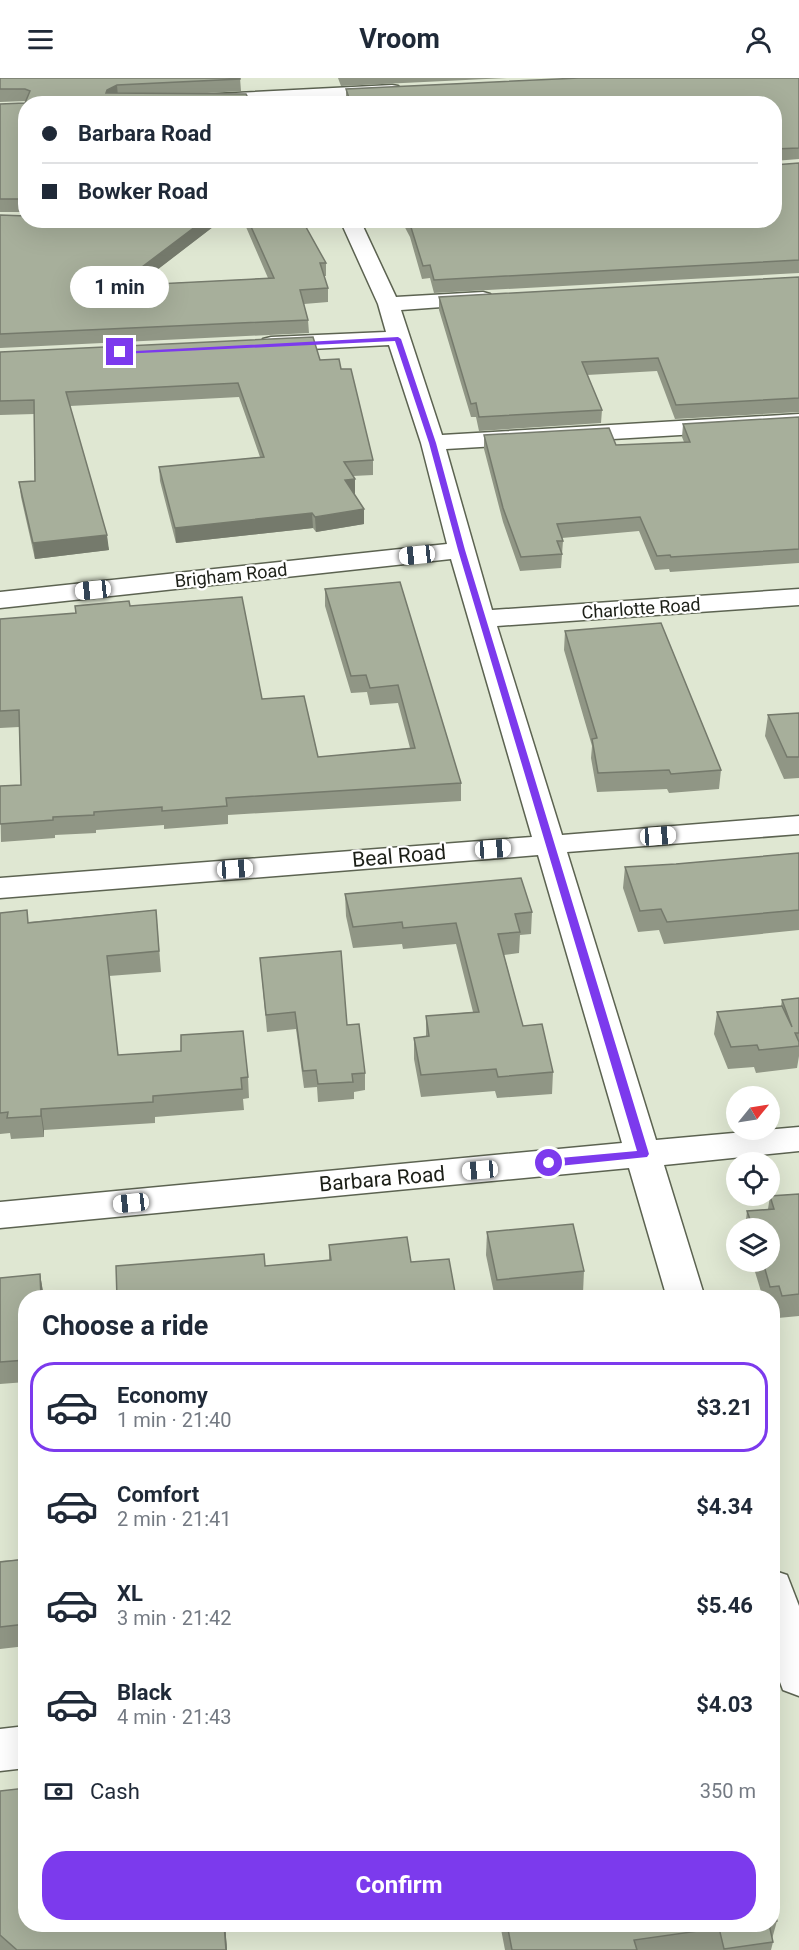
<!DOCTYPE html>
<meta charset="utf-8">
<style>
:root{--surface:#fff;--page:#f2f2f3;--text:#1f2937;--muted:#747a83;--line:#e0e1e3;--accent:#7c3aed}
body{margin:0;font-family:Roboto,sans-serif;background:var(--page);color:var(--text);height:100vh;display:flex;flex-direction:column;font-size:22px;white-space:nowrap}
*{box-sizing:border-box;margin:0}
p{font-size:20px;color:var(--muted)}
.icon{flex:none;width:33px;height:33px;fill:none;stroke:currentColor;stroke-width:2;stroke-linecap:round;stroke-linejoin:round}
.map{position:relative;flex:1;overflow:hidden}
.panel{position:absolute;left:18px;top:1212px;width:762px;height:642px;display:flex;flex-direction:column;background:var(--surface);border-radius:24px;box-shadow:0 6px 24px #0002}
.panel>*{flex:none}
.top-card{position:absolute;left:18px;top:18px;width:764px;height:132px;border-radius:24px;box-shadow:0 6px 24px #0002;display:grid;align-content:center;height:132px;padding:0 24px;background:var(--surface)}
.needle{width:39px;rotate:60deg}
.fabs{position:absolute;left:726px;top:1008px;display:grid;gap:12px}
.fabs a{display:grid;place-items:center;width:54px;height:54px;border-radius:50%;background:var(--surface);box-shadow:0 6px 24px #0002;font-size:30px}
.end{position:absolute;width:27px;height:27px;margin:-14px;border:8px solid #7c3aed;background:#fff;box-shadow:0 0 0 3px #fff}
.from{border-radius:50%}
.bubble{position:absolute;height:42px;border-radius:21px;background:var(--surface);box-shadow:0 6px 24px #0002;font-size:20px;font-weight:700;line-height:42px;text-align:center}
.car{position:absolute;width:18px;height:36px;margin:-18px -9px;border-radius:8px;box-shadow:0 0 4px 2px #0007;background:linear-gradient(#fff 24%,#345 0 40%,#fff 0 76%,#345 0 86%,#fff 0)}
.top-card b{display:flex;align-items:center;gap:21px;height:57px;font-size:22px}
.top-card b+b{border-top:2px solid var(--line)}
.top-card i{width:15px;height:15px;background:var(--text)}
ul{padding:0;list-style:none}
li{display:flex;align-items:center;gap:18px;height:90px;margin:0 12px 9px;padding:0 12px;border:3px solid transparent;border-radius:24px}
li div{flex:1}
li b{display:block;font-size:22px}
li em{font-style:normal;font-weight:700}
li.on{border-color:var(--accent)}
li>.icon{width:54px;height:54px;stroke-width:1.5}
h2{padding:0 24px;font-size:27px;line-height:72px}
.pay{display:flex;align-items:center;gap:15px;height:66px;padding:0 24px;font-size:22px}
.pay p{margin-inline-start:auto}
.primary-button{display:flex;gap:12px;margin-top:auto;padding:12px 24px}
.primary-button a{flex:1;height:69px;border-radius:24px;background:var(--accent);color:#fff;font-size:24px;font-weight:700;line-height:69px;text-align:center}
header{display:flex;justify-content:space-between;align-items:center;height:78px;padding:0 24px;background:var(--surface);font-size:27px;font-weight:700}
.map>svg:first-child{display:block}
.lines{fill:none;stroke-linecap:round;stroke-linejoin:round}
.minor-casing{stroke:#5c6351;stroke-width:3}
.minor{fill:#fff;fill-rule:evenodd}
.wall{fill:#909685}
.shaded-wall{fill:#757a6c}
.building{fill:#a7af9b;stroke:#757a6c;stroke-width:1.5}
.route{fill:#7c3aed}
.labels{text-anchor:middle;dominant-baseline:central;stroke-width:4.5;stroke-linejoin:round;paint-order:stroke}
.far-street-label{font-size:18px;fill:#1c1f17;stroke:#fff}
.street-label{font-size:21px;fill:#1c1f17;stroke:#fff}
</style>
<header><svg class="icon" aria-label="menu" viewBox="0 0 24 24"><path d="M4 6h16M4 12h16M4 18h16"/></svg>Vroom<svg class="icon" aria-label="person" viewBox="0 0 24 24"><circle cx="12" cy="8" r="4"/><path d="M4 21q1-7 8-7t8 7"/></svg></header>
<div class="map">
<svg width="799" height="1872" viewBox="0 0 799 1872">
<rect width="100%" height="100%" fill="#dfe7d2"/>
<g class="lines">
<!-- minor casing -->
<g class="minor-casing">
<g id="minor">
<polygon points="392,7 398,8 401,12 398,16 231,26 109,26 118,21"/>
<polygon points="340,142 360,142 396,219 483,214 490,216 493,220 490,224 483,226 401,232 442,357 799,336 799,350 446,371 492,532 799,511 799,527 497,548 562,757 799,738 799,756 567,774 656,1062 799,1049 799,1073 664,1087 705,1220 667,1220 629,1090 0,1150 0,1124 622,1065 538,777 0,820 0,800 532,759 451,481 0,530 0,514 447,466 421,365 389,267 271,273 263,271 260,266 263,261 271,259 386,254 378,226"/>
<polygon points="772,1492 787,1497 799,1528 799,1618 783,1612 772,1583"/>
<polygon points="26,1648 26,1690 0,1693 0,1651"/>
</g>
</g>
<!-- minor -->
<use href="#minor" class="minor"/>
</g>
<!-- wall -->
<g class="wall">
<polygon points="0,0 240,0 241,13 26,26 26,134 0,134 0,26 25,25 26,23 0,24"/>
<polygon points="338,0 507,0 341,8"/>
<polygon points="799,0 799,81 774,83 774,26 347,26 346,23 346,11"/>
<polygon points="799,85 799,195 434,215 430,200 422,201 410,159 401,142 774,142"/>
<polygon points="0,137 26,142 222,142 137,207 268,200 243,142 306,142 306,150 326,185 326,198 324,198 328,210 328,224 304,226 308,242 309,255 0,270"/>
<polygon points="799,199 799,334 675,341 657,293 587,297 602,332 601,345 479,353 476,339 471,339 439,232 439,219"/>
<polygon points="0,274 320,282 341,291 373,382 373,397 353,398 355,401 355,416 354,416 364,431 364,446 316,454 313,450 176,465 160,403 159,389 260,379 239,319 70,328 109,472 35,481 21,419 19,404 35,403 34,336 0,337"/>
<polygon points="799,339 799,485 670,494 669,491 655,492 639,453 562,460 563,463 561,490 520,493 503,444 484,371 484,357 616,367 684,364 682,359 683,346"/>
<polygon points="400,504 461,705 461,723 228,737 228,746 164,751 164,747 96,752 96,755 55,757 55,760 1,764 0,708 21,707 19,649 0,650 0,541 76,535 75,528 130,528 262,621 318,679 410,670 398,625 370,627 367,614 351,615 325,528 325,511"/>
<polygon points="565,553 721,692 719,711 669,715 667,711 597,714 591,680 592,668 564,572"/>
<polygon points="799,635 799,700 784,701 765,658 768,637"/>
<polygon points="799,775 799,852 664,866 659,852 638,854 623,810 625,789 676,786"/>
<polygon points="345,816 532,834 531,856 520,857 519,875 504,877 523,948 553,994 552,1016 497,1020 495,1013 421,1019 414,981 414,960 426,959 426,938 473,934 456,866 403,871 402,866 353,870 346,838"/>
<polygon points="156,832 161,894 109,898 118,977 248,999 249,1020 243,1021 244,1032 155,1039 155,1045 44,1052 44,1059 11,1061 10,1055 0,1056 0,835 28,844"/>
<polygon points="260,880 347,947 365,995 365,1012 354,1014 354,1021 318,1024 317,1009 304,1010 296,951 267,954"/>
<polygon points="799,920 799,978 797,990 756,995 754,989 728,991 714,956 717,934 781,928 782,922"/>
<polygon points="799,1116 799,1238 778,1240 775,1231 772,1231 772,1220 763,1220 752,1184 770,1184 770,1150 745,1150 747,1133 768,1131 770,1118"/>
<polygon points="487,1154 584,1193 583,1215 540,1220 495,1220 486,1177"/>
<polygon points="329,1167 411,1184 455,1214 455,1220 117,1220 265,1188 329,1182"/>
<polygon points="40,1196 44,1220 26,1220 26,1304 0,1306 0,1200"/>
<polygon points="26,1481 26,1568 0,1571 0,1483"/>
<polygon points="0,1713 26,1846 225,1846 227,1872 0,1872"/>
<polygon points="772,1827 777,1843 772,1861 773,1864 771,1872 505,1872 500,1846 772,1846"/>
</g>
<!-- shaded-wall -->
<g class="shaded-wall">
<polygon points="117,7 118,19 106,15 107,12"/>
<polygon points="204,142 222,142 118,222 117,208"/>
<polygon points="299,142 306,142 306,150"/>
<polygon points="355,401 355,416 345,417 345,402"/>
<polygon points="364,431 364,446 316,454 315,439"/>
<polygon points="312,435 313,450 176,465 175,450"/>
<polygon points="107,457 109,472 35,481 33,465"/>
<polygon points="41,1031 44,1052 44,1059 41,1038"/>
<polygon points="40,1196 44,1220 41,1220"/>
<polygon points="224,1846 225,1846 227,1872 226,1872"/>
</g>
<!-- building -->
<g class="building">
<polygon points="0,0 240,0 240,1 117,7 107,12 106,15 246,16 251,26 26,26 26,123 24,121 0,121 0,26 25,25 30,13 25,11 0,11"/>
<polygon points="579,0 799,0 799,70 774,71 774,26 351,26 346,11"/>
<polygon points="799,85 799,182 434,202 430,187 423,188 410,146 408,142 774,142 774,87"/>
<polygon points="0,137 26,138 26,142 204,142 117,208 274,200 248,142 302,142 326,185 320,185 328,210 300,212 308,242 0,256"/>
<polygon points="799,199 799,320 676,327 658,280 582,284 602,332 479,339 476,325 471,326 439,219"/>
<polygon points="313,259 320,282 339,281 341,291 351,291 373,382 344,384 355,401 345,402 364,431 315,439 312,435 175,450 159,389 264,379 238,305 66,314 107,457 33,465 19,404 35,403 34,322 0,323 0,274"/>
<polygon points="799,339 799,471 671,479 670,477 657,478 640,439 557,446 563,463 557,463 562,476 521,479 503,430 484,357 609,350 616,367 690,364 683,346"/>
<polygon points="400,504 461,705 226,720 227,728 162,733 162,729 94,734 94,737 53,739 53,742 0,746 0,708 21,707 19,632 0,633 0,541 76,535 75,528 129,523 130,528 242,519 262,621 304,618 318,679 415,670 398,607 370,610 366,597 351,598 325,511"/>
<polygon points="661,545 721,692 671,696 669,692 598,695 592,661 597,660 565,553"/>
<polygon points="799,635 799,679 787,679 768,637"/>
<polygon points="799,775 799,832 667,844 661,831 640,833 625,789 676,786"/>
<polygon points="521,800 532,834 515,836 520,854 498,856 523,948 542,946 553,994 498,999 496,991 421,997 414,960 429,958 426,938 479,934 456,845 403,850 402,844 353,849 345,816"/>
<polygon points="27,832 28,845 156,832 159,873 107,878 118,977 181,973 181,957 243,953 248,999 241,1000 242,1011 153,1018 153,1024 41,1031 41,1038 7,1040 8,1034 0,1035 0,835"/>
<polygon points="341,873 347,947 359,946 365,995 352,996 353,1004 318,1006 316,992 303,993 295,934 266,937 260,880"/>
<polygon points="799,920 799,955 795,955 799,964 799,968 759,972 757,967 731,969 717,934 782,928 792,949 782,922"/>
<polygon points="799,1116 799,1216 782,1218 779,1208 770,1209 763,1184 770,1184 770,1150 753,1150 747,1133 774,1131 770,1118"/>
<polygon points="573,1146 584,1193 497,1202 487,1154"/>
<polygon points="407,1159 411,1184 449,1181 455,1214 400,1220 117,1220 116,1188 264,1176 265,1188 331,1182 329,1167"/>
<polygon points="40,1196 41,1220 26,1220 26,1282 0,1284 0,1200"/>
<polygon points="26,1481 26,1546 0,1549 0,1484"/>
<polygon points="26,1710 26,1846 224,1846 226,1872 17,1872 0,1857 0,1713"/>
<polygon points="772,1827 777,1843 772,1844"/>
<polygon points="507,1846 769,1846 773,1864 724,1871 719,1850 634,1862 637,1872 512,1872"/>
</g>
<!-- route -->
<polygon class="route" points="398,259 401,261 436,365 465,472 649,1076 647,1079 549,1089 544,1085 549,1081 637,1073 458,472 429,365 395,263 120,276 117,274"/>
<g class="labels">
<!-- far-street labels -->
<g class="far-street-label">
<text transform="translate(231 497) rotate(-6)">Brigham Road</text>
<text transform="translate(641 530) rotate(-4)">Charlotte Road</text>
</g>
<!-- street labels -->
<g class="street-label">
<text transform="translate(399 778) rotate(-5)">Beal Road</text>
<text transform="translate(382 1101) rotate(-5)">Barbara Road</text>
</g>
</g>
</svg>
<div class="fabs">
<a><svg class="needle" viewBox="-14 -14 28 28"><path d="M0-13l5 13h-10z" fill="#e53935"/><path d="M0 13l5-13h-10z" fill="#747a83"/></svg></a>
<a><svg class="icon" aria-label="locate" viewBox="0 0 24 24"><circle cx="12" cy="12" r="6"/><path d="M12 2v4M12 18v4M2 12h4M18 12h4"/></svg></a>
<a><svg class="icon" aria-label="layers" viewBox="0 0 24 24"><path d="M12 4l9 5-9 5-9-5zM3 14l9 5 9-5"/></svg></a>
</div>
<i class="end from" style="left:549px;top:1085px"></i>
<i class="end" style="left:120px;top:274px"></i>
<div class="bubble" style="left:70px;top:188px;width:99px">1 min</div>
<i class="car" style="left:417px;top:477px;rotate:264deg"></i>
<i class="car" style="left:93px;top:512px;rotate:264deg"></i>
<i class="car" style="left:658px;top:758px;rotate:86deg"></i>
<i class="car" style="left:493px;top:771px;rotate:86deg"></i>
<i class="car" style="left:235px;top:791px;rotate:86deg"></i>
<i class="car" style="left:480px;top:1092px;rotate:265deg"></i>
<i class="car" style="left:131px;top:1125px;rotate:264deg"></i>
<div class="top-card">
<b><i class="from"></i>Barbara Road</b>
<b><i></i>Bowker Road</b>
</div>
<section class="panel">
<h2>Choose a ride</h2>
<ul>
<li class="on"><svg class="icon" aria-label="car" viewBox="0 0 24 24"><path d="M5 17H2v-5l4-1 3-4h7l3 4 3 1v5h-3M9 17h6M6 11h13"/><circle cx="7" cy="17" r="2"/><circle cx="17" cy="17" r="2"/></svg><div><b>Economy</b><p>1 min · 21:40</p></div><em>$3.21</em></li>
<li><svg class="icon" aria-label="car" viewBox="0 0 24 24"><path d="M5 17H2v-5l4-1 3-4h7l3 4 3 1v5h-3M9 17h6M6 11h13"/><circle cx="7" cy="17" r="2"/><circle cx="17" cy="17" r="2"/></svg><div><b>Comfort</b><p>2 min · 21:41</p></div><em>$4.34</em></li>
<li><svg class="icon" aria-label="car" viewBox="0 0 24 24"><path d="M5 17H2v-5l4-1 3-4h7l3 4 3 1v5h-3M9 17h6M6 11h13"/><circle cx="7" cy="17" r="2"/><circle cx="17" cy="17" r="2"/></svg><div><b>XL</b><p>3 min · 21:42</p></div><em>$5.46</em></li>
<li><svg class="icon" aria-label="car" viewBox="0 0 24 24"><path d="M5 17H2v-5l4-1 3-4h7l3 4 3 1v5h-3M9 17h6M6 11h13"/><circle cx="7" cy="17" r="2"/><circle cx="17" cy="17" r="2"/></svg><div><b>Black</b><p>4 min · 21:43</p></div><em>$4.03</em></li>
</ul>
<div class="pay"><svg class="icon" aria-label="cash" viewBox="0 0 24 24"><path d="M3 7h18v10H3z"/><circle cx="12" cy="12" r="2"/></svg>Cash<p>350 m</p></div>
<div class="primary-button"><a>Confirm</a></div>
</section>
</div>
